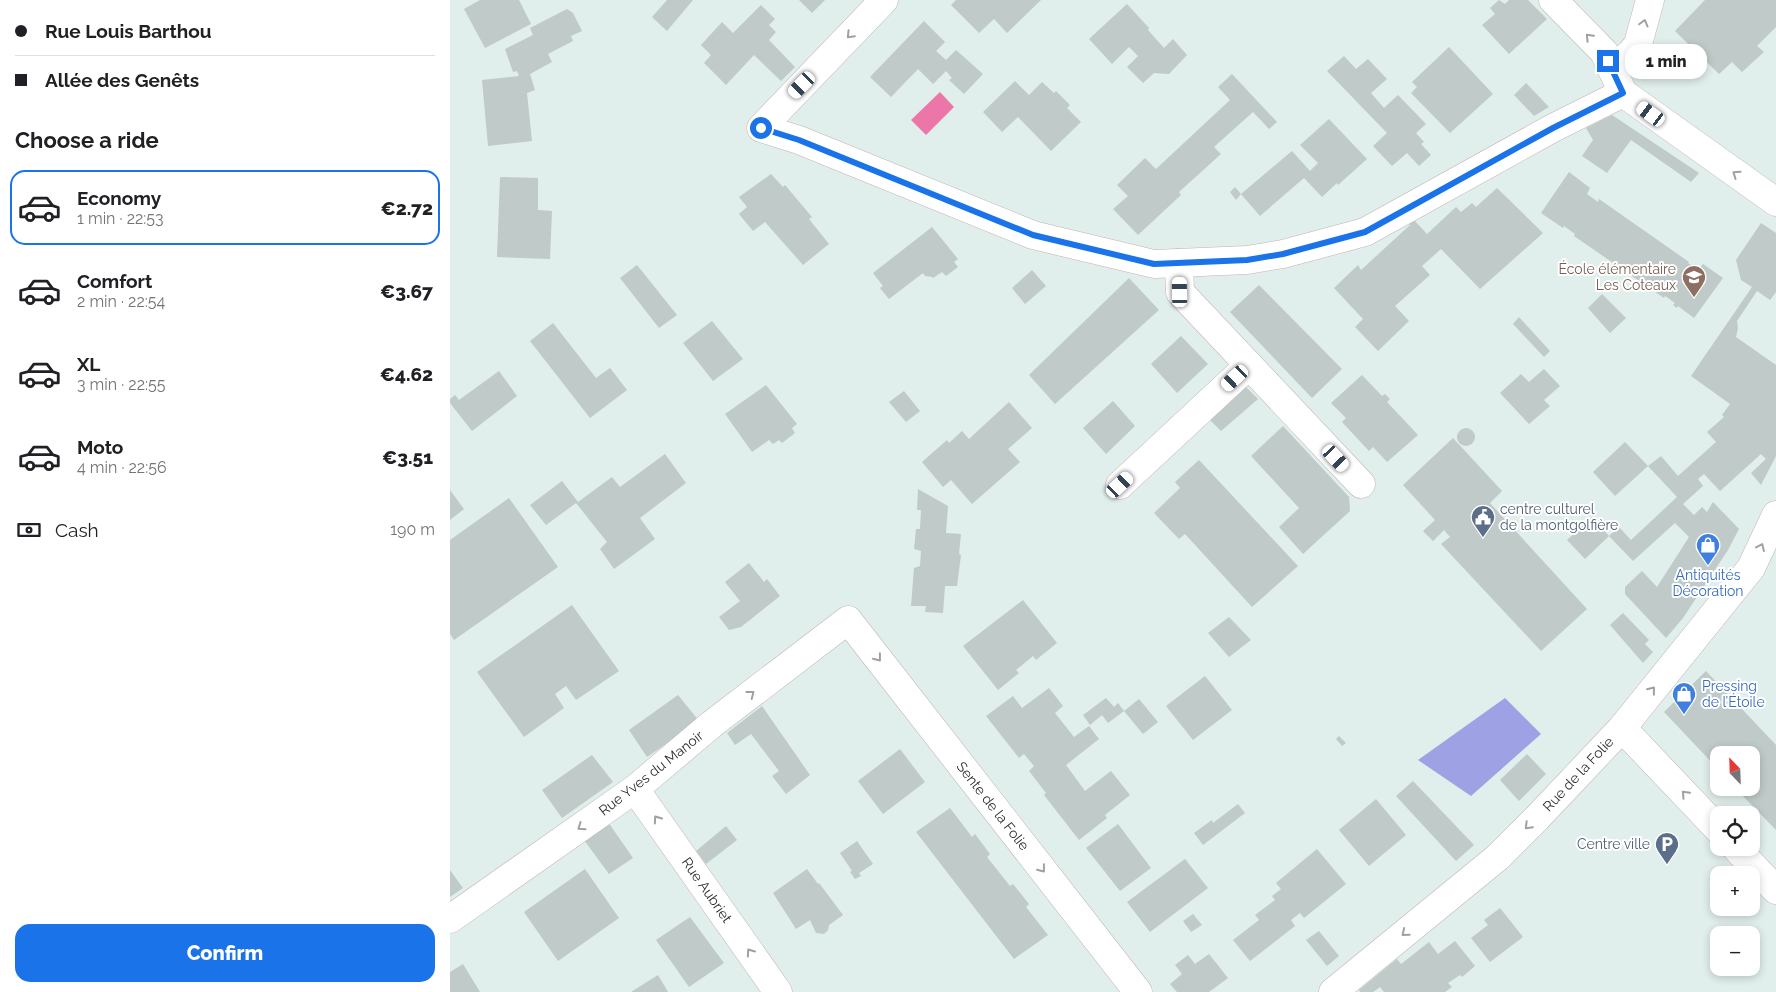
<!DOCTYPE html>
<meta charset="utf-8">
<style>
:root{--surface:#fff;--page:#f2f2f2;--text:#202124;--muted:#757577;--line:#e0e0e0;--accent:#1a73e8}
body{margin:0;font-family:Raleway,sans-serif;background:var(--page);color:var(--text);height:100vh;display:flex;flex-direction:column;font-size:19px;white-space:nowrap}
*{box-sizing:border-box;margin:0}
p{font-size:16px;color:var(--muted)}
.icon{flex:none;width:28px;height:28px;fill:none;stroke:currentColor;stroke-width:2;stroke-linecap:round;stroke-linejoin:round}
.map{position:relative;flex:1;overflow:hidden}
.details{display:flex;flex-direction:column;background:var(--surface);width:450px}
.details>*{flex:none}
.hud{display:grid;align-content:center;height:110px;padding:0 15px;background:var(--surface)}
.needle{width:32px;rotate:337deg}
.tools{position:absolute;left:1260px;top:746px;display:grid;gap:10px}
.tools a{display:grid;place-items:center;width:50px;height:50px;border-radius:10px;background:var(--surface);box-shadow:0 2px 8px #0003;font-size:25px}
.end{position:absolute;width:22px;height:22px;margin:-11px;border:6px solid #1a73e8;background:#fff;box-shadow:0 0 0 2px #fff}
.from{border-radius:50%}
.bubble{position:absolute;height:35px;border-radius:15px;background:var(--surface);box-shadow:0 2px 8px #0003;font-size:16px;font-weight:800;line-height:35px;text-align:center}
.car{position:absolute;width:15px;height:30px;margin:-15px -8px;border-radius:6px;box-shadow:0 0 4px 1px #0007;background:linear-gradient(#fff 24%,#345 0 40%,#fff 0 76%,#345 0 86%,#fff 0)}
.hud b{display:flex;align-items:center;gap:18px;height:48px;font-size:19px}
.hud b+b{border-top:1px solid var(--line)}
.hud i{width:12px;height:12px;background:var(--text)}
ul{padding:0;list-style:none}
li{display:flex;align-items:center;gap:15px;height:75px;margin:0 10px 8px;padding:0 5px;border:2px solid transparent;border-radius:15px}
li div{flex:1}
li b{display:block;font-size:19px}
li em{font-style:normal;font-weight:800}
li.active{border-color:var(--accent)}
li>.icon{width:45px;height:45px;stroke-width:1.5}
h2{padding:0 15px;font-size:22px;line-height:60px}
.pay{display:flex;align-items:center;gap:12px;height:55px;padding:0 15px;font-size:19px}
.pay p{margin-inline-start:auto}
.button{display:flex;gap:10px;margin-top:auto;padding:10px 15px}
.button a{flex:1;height:58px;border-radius:15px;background:var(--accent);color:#fff;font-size:20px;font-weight:800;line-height:58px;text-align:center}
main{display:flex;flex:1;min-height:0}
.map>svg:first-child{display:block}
.green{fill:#9ea1e3}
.water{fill:#ed76a9}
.building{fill:#bfcac9}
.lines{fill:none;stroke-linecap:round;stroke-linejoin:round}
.street-casing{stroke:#c0b5b3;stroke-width:29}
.street{stroke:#fff;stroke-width:28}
.oneway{stroke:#a0a0a0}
.route{stroke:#1a73e8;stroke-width:6}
.labels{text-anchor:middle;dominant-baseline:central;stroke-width:4;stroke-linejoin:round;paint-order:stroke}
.education-label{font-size:14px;fill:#785e54;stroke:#fff;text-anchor:end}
.service-label{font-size:14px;fill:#4e5e75;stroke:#fff;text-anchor:start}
.shop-label{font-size:14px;fill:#366cbe;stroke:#fff}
.street-label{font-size:14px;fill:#2d2d2d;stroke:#fff}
</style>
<main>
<section class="details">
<div class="hud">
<b><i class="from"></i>Rue Louis Barthou</b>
<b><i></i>Allée des Genêts</b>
</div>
<h2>Choose a ride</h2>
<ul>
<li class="active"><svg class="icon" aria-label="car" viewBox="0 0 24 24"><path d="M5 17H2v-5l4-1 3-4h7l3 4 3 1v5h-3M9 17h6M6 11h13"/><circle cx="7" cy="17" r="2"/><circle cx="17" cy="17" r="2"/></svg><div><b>Economy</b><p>1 min · 22:53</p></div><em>€2.72</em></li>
<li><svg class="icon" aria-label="car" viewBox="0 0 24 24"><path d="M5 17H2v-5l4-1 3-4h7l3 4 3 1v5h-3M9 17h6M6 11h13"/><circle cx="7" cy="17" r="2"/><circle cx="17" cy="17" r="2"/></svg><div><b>Comfort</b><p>2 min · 22:54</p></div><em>€3.67</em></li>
<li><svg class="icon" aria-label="car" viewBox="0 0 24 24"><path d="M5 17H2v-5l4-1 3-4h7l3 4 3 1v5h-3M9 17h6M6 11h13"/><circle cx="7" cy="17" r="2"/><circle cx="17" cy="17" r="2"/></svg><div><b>XL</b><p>3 min · 22:55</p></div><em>€4.62</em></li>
<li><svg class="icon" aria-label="car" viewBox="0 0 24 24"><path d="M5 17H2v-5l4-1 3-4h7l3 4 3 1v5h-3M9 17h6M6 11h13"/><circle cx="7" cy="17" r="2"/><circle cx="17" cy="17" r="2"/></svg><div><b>Moto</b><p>4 min · 22:56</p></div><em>€3.51</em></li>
</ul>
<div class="pay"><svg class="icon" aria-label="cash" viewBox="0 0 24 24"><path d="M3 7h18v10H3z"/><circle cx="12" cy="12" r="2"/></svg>Cash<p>190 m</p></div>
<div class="button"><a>Confirm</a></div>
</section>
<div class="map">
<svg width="1326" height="992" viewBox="0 0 1326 992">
<rect width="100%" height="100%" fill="#e0eeec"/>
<!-- green -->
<polygon class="green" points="1055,698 1091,734 1021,796 968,760"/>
<!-- water -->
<polygon class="water" points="490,92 504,107 476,135 461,120"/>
<!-- building -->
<g class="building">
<polygon points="30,0 69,0 81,24 35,48 14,9"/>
<polygon points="217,0 243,0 217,31 202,17"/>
<polygon points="349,0 375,0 362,13"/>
<polygon points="506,0 591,0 557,33 544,19 529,33 501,5"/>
<polygon points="1049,0 1055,4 1059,0 1078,0 1097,19 1059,54 1032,25 1045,14 1040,8"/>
<polygon points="1255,0 1326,0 1326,27 1307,46 1314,52 1292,72 1282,62 1269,74 1225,31"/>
<polygon points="677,4 699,28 698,30 714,48 723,39 737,55 719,74 704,73 693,83 677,67 688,56 679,47 662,64 639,39"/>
<polygon points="311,5 325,19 319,25 326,32 319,40 345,67 331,81 304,55 276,85 254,63 261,55 251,45 272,22 283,33"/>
<polygon points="117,9 123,13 132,31 121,36 123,41 98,54 102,62 80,74 85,90 77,93 82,141 38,146 32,80 69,76 67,71 63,72 55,49 83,35 80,28"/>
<polygon points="474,21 495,42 486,51 496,60 506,50 533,74 514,94 499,80 502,78 496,71 483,84 468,69 441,97 420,77"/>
<polygon points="999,47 1043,94 1000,133 961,93 967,87 962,82"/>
<polygon points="894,56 906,69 918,59 937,79 921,93 934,108 948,95 976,124 966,133 974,142 971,144 981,155 969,166 957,153 942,166 923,146 937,133 877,71"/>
<polygon points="782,74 827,122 819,129 803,112 764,147 771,154 729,192 731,195 688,235 663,209 678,196 667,185 695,158 706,169 780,100 768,87"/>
<polygon points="565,81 579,95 592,82 604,93 606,91 620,105 617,108 631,122 601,151 568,117 552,132 533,112"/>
<polygon points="1076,83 1099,107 1084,116 1064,95"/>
<polygon points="1162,115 1249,173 1241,182 1181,140 1157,173 1132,156 1143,140 1136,128"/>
<polygon points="879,119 917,159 888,185 887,183 872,197 854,178 810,216 791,194 786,200 780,192 785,187 791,194 842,151 860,171 868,163 850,145"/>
<polygon points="1119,172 1140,188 1137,194 1148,202 1149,199 1239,262 1238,263 1248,270 1253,264 1273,278 1244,318 1228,306 1227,308 1223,305 1225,303 1215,296 1214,298 1124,236 1125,234 1114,226 1113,228 1091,213"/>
<polygon points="321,174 333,187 335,185 362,217 359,219 379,244 353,265 315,222 303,231 289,214 297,207 289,197"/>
<polygon points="50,177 88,178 88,210 102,211 100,259 47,257"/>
<polygon points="1047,188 1093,233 1030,289 991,249 972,266 980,275 945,306 959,321 928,351 905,327 913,319 884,288 908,265 911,270 960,225 957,222 963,219 977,234 1006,207 1011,212 1022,203 1026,207"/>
<polygon points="1311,223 1326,233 1326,292 1320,300 1307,291 1287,321 1288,328 1286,337 1326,365 1326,456 1311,485 1301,473 1316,459 1311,454 1270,491 1254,474 1248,479 1253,486 1233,504 1244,515 1252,507 1257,512 1263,502 1289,529 1278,550 1233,618 1216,638 1175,594 1175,587 1192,571 1207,587 1239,537 1225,523 1183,561 1159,536 1169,527 1181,540 1227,497 1198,466 1211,456 1228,476 1266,442 1257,432 1274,417 1272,415 1280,404 1241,376 1302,287 1291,280 1286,260"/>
<polygon points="482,227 508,259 504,262 508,267 496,276 492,272 483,278 482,277 475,276 473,273 439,299 430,288 433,286 423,273"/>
<polygon points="187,265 227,315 209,328 170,278"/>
<polygon points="582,270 596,286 575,304 562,288"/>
<polygon points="679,278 709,310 605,404 579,375"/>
<polygon points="809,285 892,369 862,398 780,312"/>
<polygon points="1152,294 1176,318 1160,333 1138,308"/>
<polygon points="1069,317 1100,351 1094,357 1063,324"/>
<polygon points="262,321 293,359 263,381 233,343"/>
<polygon points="103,323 146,378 160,368 177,390 140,418 80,341"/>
<polygon points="731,336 758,364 727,393 701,364"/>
<polygon points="1094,369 1110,386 1094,400 1100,406 1079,424 1050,393 1071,374 1079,382"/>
<polygon points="49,371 67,396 22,431 0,403 0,399 5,395 9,400"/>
<polygon points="912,375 932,396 935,394 940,399 937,402 968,435 937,462 923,447 919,451 892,422 896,418 881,403"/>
<polygon points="316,385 347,424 342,428 345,433 332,443 329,440 323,444 319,440 302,452 275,414"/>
<polygon points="795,386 808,399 771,431 759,419"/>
<polygon points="454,391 470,411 456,422 439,402"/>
<polygon points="663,401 685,426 656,454 633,428"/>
<polygon points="559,402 582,428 558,449 570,462 522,504 501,480 493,487 472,462 497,440 499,443 512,431 519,439"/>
<polygon points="833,426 899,497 900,511 853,554 829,527 849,508 801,456"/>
<circle cx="1016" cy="437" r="9"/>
<polygon points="1003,438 1052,491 1040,503 1137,609 1091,651 991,544 1000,537 994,530 983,541 973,531 985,520 953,485"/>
<polygon points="1175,442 1198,466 1165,496 1143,472"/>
<polygon points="215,454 236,483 190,518 205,539 164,569 150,549 157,542 126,503 96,525 80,505 112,481 128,502 162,477 170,487"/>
<polygon points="749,460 848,566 802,607 735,534 729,539 704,513 730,488 725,482"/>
<polygon points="468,489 498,506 496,533 511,534 509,554 511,555 507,586 495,586 493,613 475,612 476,606 461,606 464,568 470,566 471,551 464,549 466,529 470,529 471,510 467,510"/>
<polygon points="0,490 14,509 0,520"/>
<polygon points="59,498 108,567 4,640 0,634 0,540"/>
<polygon points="1142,517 1159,536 1135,559 1117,540"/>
<polygon points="299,563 314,582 317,579 330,596 291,627 279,630 269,617 290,601 275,582"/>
<polygon points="573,600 607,643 586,660 583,656 566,670 569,673 548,690 513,646"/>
<polygon points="122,605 169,671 126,700 116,686 105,694 114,708 74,737 27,672"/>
<polygon points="1173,613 1199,640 1195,644 1203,652 1193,663 1160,625"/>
<polygon points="779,617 801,640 779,657 758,633"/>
<polygon points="1256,671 1326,745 1326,830 1285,788 1301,788 1301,755 1269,755 1269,770 1214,712"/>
<polygon points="755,676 782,710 743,740 716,706"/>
<polygon points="599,688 613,706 605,713 624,737 639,726 649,739 616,765 635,791 661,771 680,795 655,815 657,818 629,840 594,795 596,793 579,771 584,766 574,754 569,758 536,716 563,696 572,708"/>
<polygon points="228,695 249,721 197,757 179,730"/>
<polygon points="656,698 664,707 668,703 674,711 658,723 652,715 640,725 633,715"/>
<polygon points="689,699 708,722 693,734 674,711"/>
<polygon points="312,706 360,775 336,794 322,776 329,771 301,734 285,745 277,733"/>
<polygon points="889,736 896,743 892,746 886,739"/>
<polygon points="450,749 475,782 433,814 408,781"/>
<polygon points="1077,754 1096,774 1069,801 1050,780"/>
<polygon points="142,755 163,782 112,818 92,790"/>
<polygon points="963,781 1024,845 1006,861 946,796"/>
<polygon points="926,799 956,835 919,866 889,830"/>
<polygon points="788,804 795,813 753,845 744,833 762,820 763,823"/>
<polygon points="500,808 522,837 525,834 540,854 537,857 560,886 563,884 579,904 576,907 598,935 564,959 466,832"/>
<polygon points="158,822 183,858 159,874 134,840"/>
<polygon points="668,824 701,868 670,891 636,848"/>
<polygon points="276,826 287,840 256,864 246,851"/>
<polygon points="407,841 423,864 409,873 411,876 405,879 400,872 402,871 390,853"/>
<polygon points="867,849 896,884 854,918 850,913 841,920 845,926 800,961 783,940 809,920 805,915 825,900 822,896 831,889 826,883"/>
<polygon points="735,859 758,888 700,932 677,902"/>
<polygon points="135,869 169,918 108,961 74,912"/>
<polygon points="357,869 368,884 369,883 393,915 379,925 378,930 374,934 366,933 360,920 346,929 323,893"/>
<polygon points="0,870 13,888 0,897"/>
<polygon points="1050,908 1073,937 1040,962 1021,938 1038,925 1034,920"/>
<polygon points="743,914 752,925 741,932 733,921"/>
<polygon points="240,917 274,963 239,987 206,940"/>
<polygon points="869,931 889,956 877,966 856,940"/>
<polygon points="1005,941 1025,966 1012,977 1010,975 998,983 1002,987 995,992 934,992 930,987 923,992 910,992 909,990 947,959 951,964 979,942 988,954"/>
<polygon points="759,954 778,978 759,992 727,992 720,984 732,974 725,965 738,955 745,964"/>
<polygon points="13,964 30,992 0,992 0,972"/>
<polygon points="208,975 218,992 181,992"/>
</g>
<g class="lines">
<!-- street casing -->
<g class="street-casing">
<g id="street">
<polyline points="434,0 311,128 349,140 583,235 704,264 797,260 833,254 915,232 1103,128 1173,93"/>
<polyline points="1103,0 1154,52 1173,93 1326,202"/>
<polyline points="1162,70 1181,53 1188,44 1200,0"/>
<polyline points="729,263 730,292 911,484"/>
<polyline points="670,485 799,365"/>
<polyline points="1172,728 1269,830"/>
<polyline points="185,789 328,992"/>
<polyline points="1286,848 1326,890"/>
<polyline points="0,919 185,789 262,724 398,620 688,992"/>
<polyline points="883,992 1048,857 1087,818 1172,728 1301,568 1326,515"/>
</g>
</g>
<!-- street -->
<use href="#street" class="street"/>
</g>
<!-- one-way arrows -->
<defs><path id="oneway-chevron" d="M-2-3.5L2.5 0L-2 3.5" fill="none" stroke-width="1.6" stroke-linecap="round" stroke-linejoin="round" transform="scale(1.25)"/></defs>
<g class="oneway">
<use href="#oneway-chevron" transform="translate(1194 23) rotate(-75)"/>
<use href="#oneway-chevron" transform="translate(400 35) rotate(134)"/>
<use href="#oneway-chevron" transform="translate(1139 37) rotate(-134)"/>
<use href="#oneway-chevron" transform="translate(1286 174) rotate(-145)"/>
<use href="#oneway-chevron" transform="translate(1311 547) rotate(-65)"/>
<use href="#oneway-chevron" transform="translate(428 658) rotate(52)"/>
<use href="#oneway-chevron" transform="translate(1202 690) rotate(-51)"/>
<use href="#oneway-chevron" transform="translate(301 694) rotate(-38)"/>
<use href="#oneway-chevron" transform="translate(1235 794) rotate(-133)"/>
<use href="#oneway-chevron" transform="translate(207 819) rotate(-125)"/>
<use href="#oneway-chevron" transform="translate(1078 826) rotate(135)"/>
<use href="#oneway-chevron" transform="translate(131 827) rotate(145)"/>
<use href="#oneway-chevron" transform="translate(592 869) rotate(52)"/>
<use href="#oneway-chevron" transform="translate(955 933) rotate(141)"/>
<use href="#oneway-chevron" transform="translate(300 952) rotate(-125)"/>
</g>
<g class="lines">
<!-- route -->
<polyline class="route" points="311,128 349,140 583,235 704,264 797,260 833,254 915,232 1103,128 1173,93 1158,61"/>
</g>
<!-- icons -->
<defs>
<g id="school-pin" transform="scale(1.25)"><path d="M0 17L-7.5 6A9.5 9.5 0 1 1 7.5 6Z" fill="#8d6e63" stroke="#fff"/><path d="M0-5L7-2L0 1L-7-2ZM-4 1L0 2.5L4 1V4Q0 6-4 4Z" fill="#fff"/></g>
<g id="civic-pin" transform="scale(1.25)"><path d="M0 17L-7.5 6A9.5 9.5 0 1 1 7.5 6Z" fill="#5c6f8a" stroke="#fff"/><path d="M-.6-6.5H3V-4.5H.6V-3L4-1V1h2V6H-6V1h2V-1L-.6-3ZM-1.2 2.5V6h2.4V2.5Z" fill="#fff"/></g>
<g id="shop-pin" transform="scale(1.25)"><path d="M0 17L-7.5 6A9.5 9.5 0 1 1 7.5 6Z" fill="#3f7fe0" stroke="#fff"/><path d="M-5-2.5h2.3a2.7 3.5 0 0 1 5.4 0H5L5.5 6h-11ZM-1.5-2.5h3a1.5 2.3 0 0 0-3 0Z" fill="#fff"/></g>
<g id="parking-pin" transform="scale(1.25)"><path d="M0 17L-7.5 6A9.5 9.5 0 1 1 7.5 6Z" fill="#5c6f8a" stroke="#fff"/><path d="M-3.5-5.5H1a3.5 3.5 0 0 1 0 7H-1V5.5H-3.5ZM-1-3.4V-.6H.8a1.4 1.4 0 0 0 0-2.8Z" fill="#fff"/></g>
</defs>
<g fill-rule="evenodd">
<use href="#school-pin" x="1244" y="277"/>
<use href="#civic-pin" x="1033" y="517"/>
<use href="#shop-pin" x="1258" y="545"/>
<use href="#shop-pin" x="1234" y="694"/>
<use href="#parking-pin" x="1217" y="844"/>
</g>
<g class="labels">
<!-- education labels -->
<g class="education-label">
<text x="1226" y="269">École élémentaire<tspan x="1226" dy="16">Les Coteaux</tspan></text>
</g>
<!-- service labels -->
<g class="service-label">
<text x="1050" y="509">centre culturel<tspan x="1050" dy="16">de la montgolfière</tspan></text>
<text x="1200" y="844" text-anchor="end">Centre ville</text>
</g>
<!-- shop labels -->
<g class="shop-label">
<text x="1258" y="575">Antiquités<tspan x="1258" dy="16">Décoration</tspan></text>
<text x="1252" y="686" text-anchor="start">Pressing<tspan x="1252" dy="16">de l’Étoile</tspan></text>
</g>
<!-- street labels -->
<g class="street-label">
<text transform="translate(201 773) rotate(-38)">Rue Yves du Manoir</text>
<text transform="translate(1128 774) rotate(-47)">Rue de la Folie</text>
<text transform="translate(543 806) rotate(52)">Sente de la Folie</text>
<text transform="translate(257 890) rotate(55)">Rue Aubriet</text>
</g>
</g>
</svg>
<div class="tools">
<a><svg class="needle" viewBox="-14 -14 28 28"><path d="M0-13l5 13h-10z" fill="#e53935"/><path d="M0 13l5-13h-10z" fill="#757577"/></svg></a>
<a><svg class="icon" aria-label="locate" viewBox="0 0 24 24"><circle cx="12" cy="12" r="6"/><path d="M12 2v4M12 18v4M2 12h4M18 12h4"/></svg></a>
<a>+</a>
<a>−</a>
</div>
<i class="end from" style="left:311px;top:128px"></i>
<i class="end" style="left:1158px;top:61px"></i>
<div class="bubble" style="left:1175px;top:44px;width:82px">1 min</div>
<i class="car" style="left:352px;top:85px;rotate:224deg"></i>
<i class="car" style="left:1201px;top:114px;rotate:306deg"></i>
<i class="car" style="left:730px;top:292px;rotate:359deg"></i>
<i class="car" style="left:785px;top:378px;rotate:227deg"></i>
<i class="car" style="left:886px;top:458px;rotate:137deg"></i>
<i class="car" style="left:670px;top:485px;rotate:47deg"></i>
</div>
</main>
